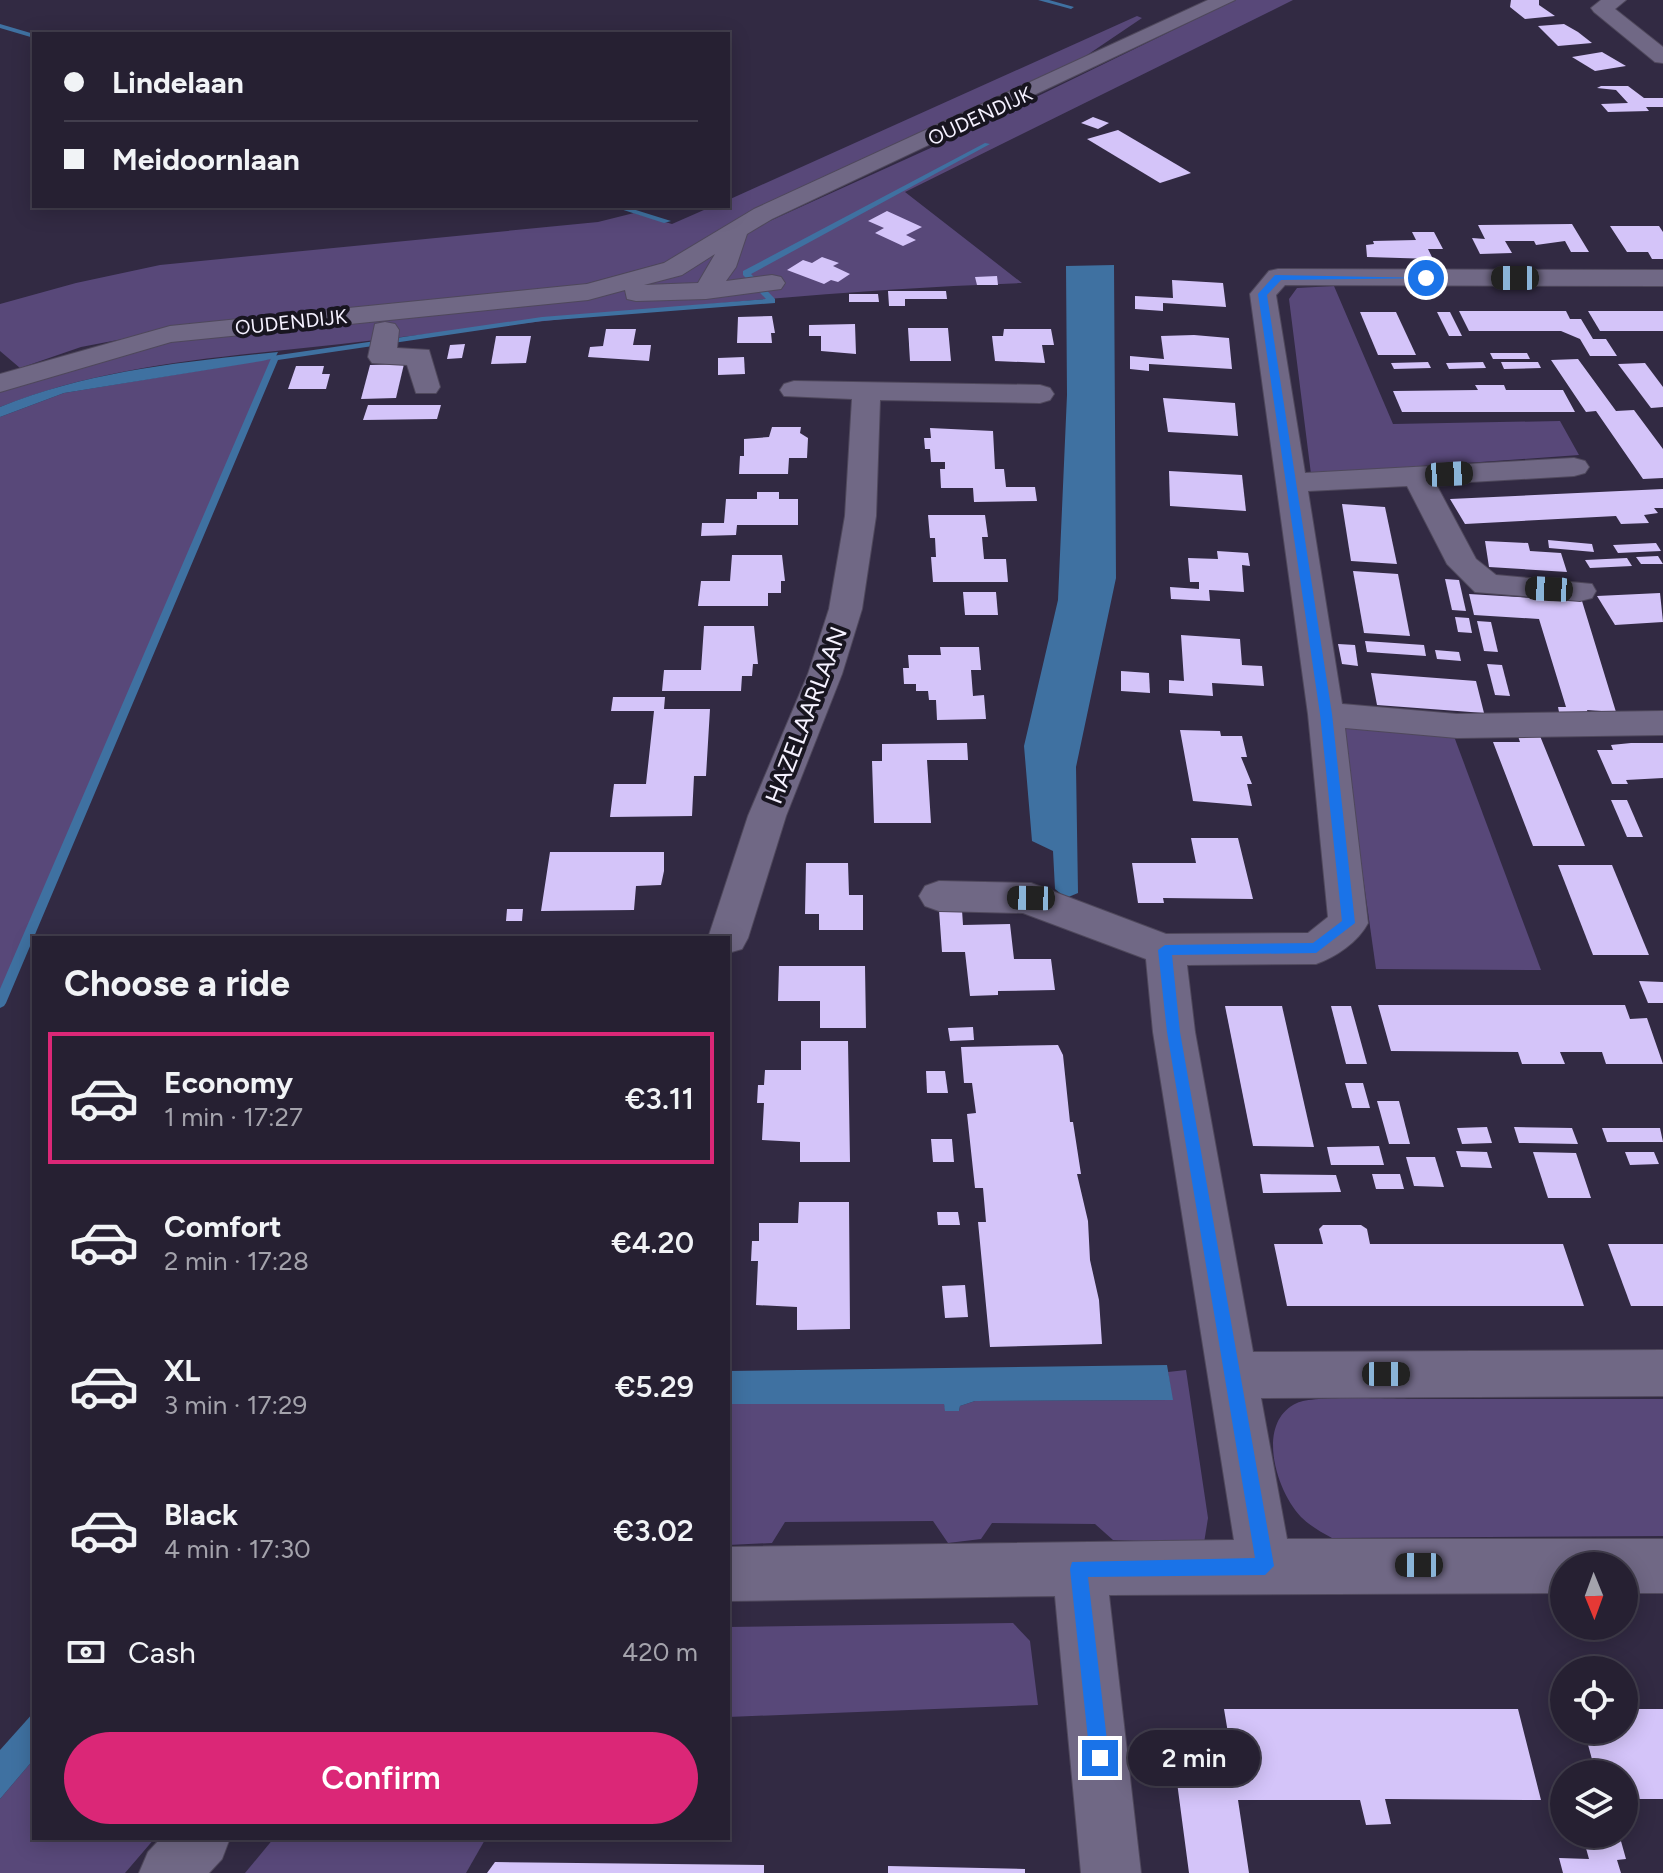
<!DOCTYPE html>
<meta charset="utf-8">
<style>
:root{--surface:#262032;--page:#322d3e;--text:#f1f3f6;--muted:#a4a3ac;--line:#423e4d;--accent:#db2777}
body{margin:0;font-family:Figtree,sans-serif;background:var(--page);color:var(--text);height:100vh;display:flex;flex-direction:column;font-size:30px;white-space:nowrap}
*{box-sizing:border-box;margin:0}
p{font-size:26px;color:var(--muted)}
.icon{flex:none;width:44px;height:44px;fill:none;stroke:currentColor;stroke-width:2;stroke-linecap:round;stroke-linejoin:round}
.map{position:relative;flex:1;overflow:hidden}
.sheet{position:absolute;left:32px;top:936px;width:698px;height:904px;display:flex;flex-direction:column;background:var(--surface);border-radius:0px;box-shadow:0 4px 20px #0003,0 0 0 2px var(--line)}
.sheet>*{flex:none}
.banner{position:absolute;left:32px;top:32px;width:698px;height:176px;border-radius:0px;box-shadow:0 4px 20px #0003,0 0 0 2px var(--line);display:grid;align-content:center;height:176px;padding:0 32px;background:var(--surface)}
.needle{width:52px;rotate:179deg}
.tools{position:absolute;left:1550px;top:1552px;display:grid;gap:16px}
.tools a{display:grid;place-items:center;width:88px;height:88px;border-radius:50%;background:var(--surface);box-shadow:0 4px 20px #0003,0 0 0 2px var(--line);font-size:40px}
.end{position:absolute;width:36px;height:36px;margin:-18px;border:10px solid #1a73e8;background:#fff;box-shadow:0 0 0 4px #fff}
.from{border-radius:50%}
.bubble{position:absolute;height:56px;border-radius:28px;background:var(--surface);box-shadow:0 4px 20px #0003,0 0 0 2px var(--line);font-size:26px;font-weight:600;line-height:56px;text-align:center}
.car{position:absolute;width:24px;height:48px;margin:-24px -12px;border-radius:10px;box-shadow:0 0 6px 2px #0007;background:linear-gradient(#222 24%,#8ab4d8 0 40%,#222 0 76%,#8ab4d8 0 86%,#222 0)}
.banner b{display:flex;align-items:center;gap:28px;height:76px;font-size:30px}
.banner b+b{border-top:2px solid var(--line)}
.banner i{width:20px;height:20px;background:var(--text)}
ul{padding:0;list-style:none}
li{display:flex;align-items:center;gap:24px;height:132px;margin:0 16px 12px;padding:0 16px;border:4px solid transparent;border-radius:0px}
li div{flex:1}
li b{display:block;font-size:30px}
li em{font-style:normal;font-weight:600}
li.selected{border-color:var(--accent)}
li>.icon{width:72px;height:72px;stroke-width:1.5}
h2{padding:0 32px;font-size:36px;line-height:96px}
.pay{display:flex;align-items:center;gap:20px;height:88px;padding:0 32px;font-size:30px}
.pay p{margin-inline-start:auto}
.action{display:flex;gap:16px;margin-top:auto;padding:16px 32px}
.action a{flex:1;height:92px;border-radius:48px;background:var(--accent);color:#fff;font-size:32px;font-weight:600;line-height:92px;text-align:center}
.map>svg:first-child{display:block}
.green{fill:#584879}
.water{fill:#3f71a1}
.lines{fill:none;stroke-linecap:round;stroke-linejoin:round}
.stream{fill:#3f71a1;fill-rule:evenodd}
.building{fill:#d4c4f9}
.minor-casing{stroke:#4f485c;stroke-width:2}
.minor{fill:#706885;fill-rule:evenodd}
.route{fill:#1a73e8}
.labels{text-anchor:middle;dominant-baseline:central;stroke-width:8;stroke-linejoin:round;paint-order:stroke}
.far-street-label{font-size:20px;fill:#f5f1ff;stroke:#181520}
.street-label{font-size:24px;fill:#f5f1ff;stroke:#181520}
</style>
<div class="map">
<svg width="1663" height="1873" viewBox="0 0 1663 1873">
<rect width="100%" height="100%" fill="#322a43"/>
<!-- green -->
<g class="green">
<path d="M1235,0H1293L905,192L1022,283C803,291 585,316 367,341C244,356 116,360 0,407V391L179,340L611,293L946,141Z"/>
<polygon points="1137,16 1142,18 1065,70 673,260 585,284 149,334 81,347 20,368 0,351 0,304 76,283 160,265 598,222 634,213 672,224 713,206 728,206 728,200"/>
<polygon points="1334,286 1393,424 1560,421 1579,455 1311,474 1289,299 1297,288"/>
<polygon points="275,358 0,1000 0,417 64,393"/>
<polygon points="1342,728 1452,731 1541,970 1376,969"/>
<polygon points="1186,1370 1208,1518 1204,1543 1113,1540 1095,1524 992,1523 981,1539 948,1543 933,1521 785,1522 772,1543 728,1545 728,1404 944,1404 946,1411 959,1411 960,1406 975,1401 1172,1400 1168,1372"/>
<path d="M1415,1399H1663V1536L1332,1538C1321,1532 1310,1526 1301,1517C1276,1491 1255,1422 1297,1403C1313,1395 1392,1399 1415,1399Z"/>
<polygon points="1013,1623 1030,1641 1038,1705 728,1717 728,1627"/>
<polygon points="34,1759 34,1838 155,1838 125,1873 0,1873 0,1799"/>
<polygon points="274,1838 486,1838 466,1873 245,1873"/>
</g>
<!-- water -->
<g class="water">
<polygon points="1114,265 1116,578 1076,767 1078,893 1066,898 1055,889 1053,851 1032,841 1024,746 1058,600 1067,395 1066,266"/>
<path d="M278,352L275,358L262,361L64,393L0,417V407C89,371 183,362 278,352Z"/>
<polygon points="1167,1365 1173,1400 975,1401 960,1406 959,1411 945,1411 944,1404 728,1404 728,1371"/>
<polygon points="34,1712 34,1759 0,1799 0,1750"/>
</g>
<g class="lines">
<!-- stream -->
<g class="stream">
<polygon points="1038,0 1049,0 1074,7 1071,9"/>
<polygon points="0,24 34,34 34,38 0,28"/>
<polygon points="985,143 990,144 751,274 775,299 775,303 542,321 278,360 6,1003 4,1006 0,1008 0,989 272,356 542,317 766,299 743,275 743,271"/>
<polygon points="611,206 623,206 671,221 664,223"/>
</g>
</g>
<!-- building -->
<g class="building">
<polygon points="1511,0 1539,0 1539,5 1555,16 1525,19 1510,7"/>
<polygon points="1564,24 1578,32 1592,43 1558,46 1538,26"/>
<polygon points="1602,52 1626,66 1595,71 1572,57"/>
<polygon points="1601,86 1628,86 1644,98 1663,98 1663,107 1646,107 1649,111 1608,112 1601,104 1628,103 1616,90 1597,88"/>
<polygon points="1093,117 1109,123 1098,129 1081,123"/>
<polygon points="1118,130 1191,173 1160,183 1087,139"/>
<polygon points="887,211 922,227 906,235 916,240 903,246 875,233 884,228 868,221"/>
<polygon points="1572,224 1589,252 1571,252 1565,241 1536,245 1534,241 1505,241 1512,253 1480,254 1472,238 1485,239 1478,225"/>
<polygon points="1610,226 1659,226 1663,232 1663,259 1652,259 1648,252 1627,252"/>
<polygon points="1412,232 1434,232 1443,249 1428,249 1433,259 1367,257 1366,245 1374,244 1373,241 1416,240"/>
<polygon points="822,257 839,263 833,266 850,274 838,282 831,280 824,284 787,270 803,260 812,263"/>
<polygon points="997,276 998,285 977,285 975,277"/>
<polygon points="1172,280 1223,283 1226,307 1163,303 1163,311 1135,309 1135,296 1173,298"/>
<polygon points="888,291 946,291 947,299 905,299 905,306 889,306"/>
<polygon points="849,294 878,294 879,302 849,302"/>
<polygon points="1459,311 1566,311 1570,319 1581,319 1593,339 1606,339 1617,356 1590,356 1580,339 1561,331 1469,331"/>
<polygon points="1588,311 1663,311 1663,331 1600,331"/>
<polygon points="1360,312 1396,312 1416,355 1378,355"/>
<polygon points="1437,312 1450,312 1462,336 1449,336"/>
<polygon points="772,316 775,333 771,333 772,343 737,343 738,317"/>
<polygon points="855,324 856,354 821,351 821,336 809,336 809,325"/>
<polygon points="908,328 948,328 951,361 910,361"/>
<polygon points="606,329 636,329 633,345 651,345 649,361 588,357 590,347 603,346"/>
<polygon points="1004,329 1051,329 1054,345 1042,345 1045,363 995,361 992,336 1003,336"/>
<polygon points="1194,335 1229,338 1232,369 1149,364 1149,371 1130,369 1130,356 1164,359 1161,336"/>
<polygon points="496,336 531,336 526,363 491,364"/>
<polygon points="465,344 462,358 447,359 450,345"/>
<polygon points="1490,353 1527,353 1530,359 1493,359"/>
<polygon points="744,357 745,374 718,375 718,358"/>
<polygon points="1578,359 1616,411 1634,410 1663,449 1663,478 1643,479 1596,411 1586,412 1551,360"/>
<polygon points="1428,362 1431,368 1394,369 1391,363"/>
<polygon points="1483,362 1486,368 1449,369 1446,363"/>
<polygon points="1501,362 1538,362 1541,368 1504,369"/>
<polygon points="1645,363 1663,387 1663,407 1651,408 1618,364"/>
<polygon points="404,364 396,398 361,399 370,365"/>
<polygon points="296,366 324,366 322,374 330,374 326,389 288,389"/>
<polygon points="1475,385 1504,385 1506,390 1563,390 1575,412 1402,412 1393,391 1478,390"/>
<polygon points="1163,398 1235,403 1238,436 1168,432"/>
<polygon points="368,405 441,405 437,419 363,420"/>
<polygon points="772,427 801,427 800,433 808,438 807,458 789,458 788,474 739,474 740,456 744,456 744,439 769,437"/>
<polygon points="930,428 993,431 995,469 1004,469 1006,487 1035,487 1037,501 974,502 973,488 941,488 940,469 945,469 945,462 931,462 930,449 925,449 924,438 931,438"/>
<polygon points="1169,471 1242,475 1246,511 1170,506"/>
<polygon points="1663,489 1663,508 1654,508 1658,513 1644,515 1649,523 1621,524 1616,516 1465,524 1450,499"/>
<polygon points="757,492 779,492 779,499 798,499 798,525 737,525 736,535 701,536 702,523 724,523 726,499 757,499"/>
<polygon points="1342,504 1385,507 1397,564 1351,561"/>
<polygon points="928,515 985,515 988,537 982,537 984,559 1006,559 1008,582 933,582 931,557 936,557 935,538 930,538"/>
<polygon points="1548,540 1592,544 1594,552 1549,548"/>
<polygon points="1485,541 1528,543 1530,551 1561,553 1567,572 1489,567"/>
<polygon points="1656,543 1661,551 1618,553 1613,545"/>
<polygon points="1217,551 1248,553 1250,566 1242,565 1244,592 1209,590 1210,601 1171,599 1170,587 1199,589 1199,582 1190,582 1188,558 1218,559"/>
<polygon points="732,555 782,555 785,581 781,581 781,593 768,593 768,606 698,606 701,581 730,581"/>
<polygon points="1658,556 1663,564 1641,564 1636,557"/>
<polygon points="1627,558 1632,566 1590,568 1585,560"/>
<polygon points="1353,571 1398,574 1410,636 1364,633"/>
<polygon points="1445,579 1459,580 1466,611 1452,610"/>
<polygon points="963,592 996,592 998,615 965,615"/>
<polygon points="1660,593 1663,622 1615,625 1597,596"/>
<polygon points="1469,594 1582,601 1616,712 1587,710 1590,719 1560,717 1558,707 1566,707 1539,619 1474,615"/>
<polygon points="1455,617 1469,618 1472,633 1458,632"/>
<polygon points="1477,621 1491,622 1498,652 1484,651"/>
<polygon points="704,626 754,626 758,664 753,664 752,676 742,676 741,691 662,691 664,670 701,670"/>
<polygon points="1181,635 1240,639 1242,665 1262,666 1264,686 1212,683 1213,696 1169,693 1169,680 1184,681"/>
<polygon points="1365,641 1424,645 1426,656 1367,652"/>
<polygon points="1338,644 1355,645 1358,666 1342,664"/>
<polygon points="940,647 979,647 981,670 971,670 973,696 984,695 986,719 937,720 936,700 929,700 928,691 916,691 916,684 904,684 903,668 909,668 908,655 941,655"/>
<polygon points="1435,650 1459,652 1461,661 1437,659"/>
<polygon points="1487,664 1502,665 1510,696 1495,695"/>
<polygon points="1121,671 1149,673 1150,693 1121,691"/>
<polygon points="1371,673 1476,681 1484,713 1377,705"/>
<polygon points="613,697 665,697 664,709 710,709 706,776 694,776 692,816 610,817 614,784 646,784 654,711 611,711"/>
<polygon points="1180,730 1220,731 1221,736 1242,736 1247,757 1241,757 1252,784 1247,784 1252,806 1193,801"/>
<polygon points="1518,736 1540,736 1585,846 1533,846 1493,742 1520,742"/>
<polygon points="967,743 968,760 927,760 931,823 874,823 872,761 882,761 882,744"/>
<polygon points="1631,743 1663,743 1663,778 1626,780 1628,784 1612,784 1597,750 1613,750 1611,745"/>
<polygon points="1611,800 1627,800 1643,837 1627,837"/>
<polygon points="1191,838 1238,838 1253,899 1163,898 1164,903 1138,903 1132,863 1196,863"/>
<polygon points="550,852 664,852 664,871 661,885 636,886 634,910 541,911"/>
<polygon points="806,863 848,863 849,895 863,895 863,930 819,930 819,914 805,914"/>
<polygon points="1558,865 1612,865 1649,955 1593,955"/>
<polygon points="507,909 523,909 522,921 506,921"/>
<polygon points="939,910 962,910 963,925 1010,924 1014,959 1051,959 1055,990 998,991 998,995 970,996 965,952 942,952"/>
<polygon points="779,966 865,966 866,1028 820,1028 820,1001 778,1001"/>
<polygon points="1639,981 1663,982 1663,1003 1648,1003"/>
<polygon points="1378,1005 1625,1005 1630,1019 1647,1018 1663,1064 1606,1064 1602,1052 1560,1052 1565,1064 1522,1064 1518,1052 1391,1051"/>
<polygon points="1225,1006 1282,1006 1314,1147 1253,1146"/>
<polygon points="1331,1006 1351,1006 1367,1064 1346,1064"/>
<polygon points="973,1027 974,1040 950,1041 948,1028"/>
<polygon points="801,1041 848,1041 850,1162 800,1162 800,1142 762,1140 764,1103 757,1103 758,1085 764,1085 765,1070 801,1070"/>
<polygon points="1058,1045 1063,1055 1070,1122 1073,1122 1081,1174 1077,1174 1088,1221 1090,1260 1099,1300 1102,1344 990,1347 978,1222 986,1222 983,1188 975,1188 967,1114 976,1113 972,1083 964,1083 961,1047"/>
<polygon points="926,1071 945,1071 948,1093 927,1093"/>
<polygon points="1345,1083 1363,1083 1370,1108 1352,1108"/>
<polygon points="1377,1101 1399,1101 1410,1144 1389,1144"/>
<polygon points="1487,1127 1492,1143 1462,1144 1457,1128"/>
<polygon points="1514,1127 1572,1128 1578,1144 1519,1143"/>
<polygon points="1602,1128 1660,1128 1663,1142 1607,1142"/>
<polygon points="931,1139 952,1139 954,1162 933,1162"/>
<polygon points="1379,1146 1384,1165 1331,1165 1327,1147"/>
<polygon points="1456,1151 1487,1152 1492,1168 1461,1167"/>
<polygon points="1533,1152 1576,1153 1591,1198 1548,1198"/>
<polygon points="1625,1152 1654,1152 1659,1164 1630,1165"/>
<polygon points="1406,1157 1435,1157 1444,1187 1414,1186"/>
<polygon points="1260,1174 1336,1175 1341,1192 1263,1193"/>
<polygon points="1372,1174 1400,1174 1404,1189 1376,1189"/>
<polygon points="799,1202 849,1202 850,1329 797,1330 797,1307 756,1305 758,1261 751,1261 752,1241 759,1241 759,1223 798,1223"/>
<polygon points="937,1212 958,1212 960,1225 938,1225"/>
<polygon points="1323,1225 1361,1225 1367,1229 1370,1244 1563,1244 1584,1306 1287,1306 1274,1244 1323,1244 1319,1229"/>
<polygon points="1608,1244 1663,1244 1663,1306 1631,1306"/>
<polygon points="965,1285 968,1317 945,1318 942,1286"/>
<polygon points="1224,1709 1518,1709 1541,1800 1385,1799 1391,1824 1366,1825 1360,1800 1238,1800 1249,1873 1189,1873 1173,1752 1231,1751"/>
<polygon points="1624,1709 1663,1709 1663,1799 1624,1799 1624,1774 1596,1774 1584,1730 1624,1730"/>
<polygon points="1582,1834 1619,1834 1626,1859 1617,1860 1621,1873 1563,1873 1559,1858 1589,1859"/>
<polygon points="495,1862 764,1865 764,1873 487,1873"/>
<polygon points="888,1866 1025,1869 1025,1873 888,1873"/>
</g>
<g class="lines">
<!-- minor casing -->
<g class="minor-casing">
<g id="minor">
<path d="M1208,0H1235L772,219L747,234L736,267L726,281L772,275L781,277L785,283L781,289L706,299L636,301L627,299L625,290L588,300L171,342L0,392V374L170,326L587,284L664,263L754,209ZM715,254L698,283L644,285L682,275Z"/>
<polygon points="1601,0 1626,0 1615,9 1663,47 1663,63 1655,62 1594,12 1591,8"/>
<path d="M1278,269L1663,270V286L1285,285L1276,295L1305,473L1574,458L1585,461L1589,467L1585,473L1574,476L1436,484L1476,559L1496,575L1592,584L1596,591L1592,598L1580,601L1475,592L1447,564L1407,486L1308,491L1342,704L1457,714L1663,711V735L1457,738L1345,728L1368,923C1358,942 1336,957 1316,964L1187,965L1195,1032L1253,1352L1663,1350V1396L1261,1398L1287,1539H1663V1593H1624V1566H1564V1593L1109,1595L1141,1873H1081L1055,1596L728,1601V1547L1234,1540L1153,1032L1146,959L1023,913L939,911L925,906L919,896L925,886L939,881L1031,883L1166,934L1308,933L1328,917L1308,714L1250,294L1269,271Z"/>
<polygon points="385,322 395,324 399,330 397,348 429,350 440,387 436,393 416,393 407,365 372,363 368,357 375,324"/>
<polygon points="794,381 1040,385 1050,388 1054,394 1050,400 1040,403 880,400 876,516 862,609 842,674 786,816 748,938 742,949 728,953 728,938 708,938 748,816 808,674 829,609 845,516 852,399 784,396 780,390 784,384"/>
<polygon points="161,1838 230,1838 222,1859 209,1873 139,1873 148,1852"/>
</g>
</g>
<!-- minor -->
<use href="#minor" class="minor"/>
</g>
<!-- route -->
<polygon class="route" points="1275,275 1430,278 1281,280 1267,295 1332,714 1355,923 1316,953 1172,955 1180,1032 1274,1566 1265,1575 1088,1577 1109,1758 1100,1767 1090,1758 1070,1569 1072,1562 1255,1558 1167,1032 1158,950 1165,945 1313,943 1342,921 1320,714 1258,294"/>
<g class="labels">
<!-- far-street labels -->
<g class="far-street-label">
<text transform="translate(980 116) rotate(-25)">OUDENDIJK</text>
<text transform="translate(291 322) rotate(-6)">OUDENDIJK</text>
</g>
<!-- street labels -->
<g class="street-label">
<text transform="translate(806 715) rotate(-69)">HAZELAARLAAN</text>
</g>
</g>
</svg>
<div class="tools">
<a><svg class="needle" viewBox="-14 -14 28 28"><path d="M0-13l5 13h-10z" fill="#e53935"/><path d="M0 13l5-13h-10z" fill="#a4a3ac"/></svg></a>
<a><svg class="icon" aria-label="locate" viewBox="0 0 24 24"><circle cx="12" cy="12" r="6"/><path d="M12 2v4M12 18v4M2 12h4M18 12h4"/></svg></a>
<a><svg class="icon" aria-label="layers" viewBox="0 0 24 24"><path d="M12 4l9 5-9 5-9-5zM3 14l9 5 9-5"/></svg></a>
</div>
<i class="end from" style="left:1426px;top:278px"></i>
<i class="end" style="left:1100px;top:1758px"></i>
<div class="bubble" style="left:1128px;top:1730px;width:132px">2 min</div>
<i class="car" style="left:1515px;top:278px;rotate:270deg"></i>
<i class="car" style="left:1449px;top:474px;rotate:87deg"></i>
<i class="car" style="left:1549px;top:589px;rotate:273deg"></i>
<i class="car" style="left:1031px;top:898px;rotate:271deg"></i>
<i class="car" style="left:1386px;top:1374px;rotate:90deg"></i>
<i class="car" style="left:1419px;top:1565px;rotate:270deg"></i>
<div class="banner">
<b><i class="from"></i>Lindelaan</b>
<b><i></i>Meidoornlaan</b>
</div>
<section class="sheet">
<h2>Choose a ride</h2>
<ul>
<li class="selected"><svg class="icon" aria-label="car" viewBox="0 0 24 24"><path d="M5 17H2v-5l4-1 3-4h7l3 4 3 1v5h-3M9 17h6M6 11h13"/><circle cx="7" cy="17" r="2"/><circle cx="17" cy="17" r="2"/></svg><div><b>Economy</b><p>1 min · 17:27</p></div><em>€3.11</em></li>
<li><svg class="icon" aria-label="car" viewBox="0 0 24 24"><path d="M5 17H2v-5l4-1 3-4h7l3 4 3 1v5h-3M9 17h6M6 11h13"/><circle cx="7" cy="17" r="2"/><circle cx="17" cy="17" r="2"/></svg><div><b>Comfort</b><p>2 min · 17:28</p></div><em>€4.20</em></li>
<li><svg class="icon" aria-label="car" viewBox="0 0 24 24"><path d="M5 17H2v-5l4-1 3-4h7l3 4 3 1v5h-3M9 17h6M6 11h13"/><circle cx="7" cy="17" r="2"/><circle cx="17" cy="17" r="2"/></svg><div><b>XL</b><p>3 min · 17:29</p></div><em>€5.29</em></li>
<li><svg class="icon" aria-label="car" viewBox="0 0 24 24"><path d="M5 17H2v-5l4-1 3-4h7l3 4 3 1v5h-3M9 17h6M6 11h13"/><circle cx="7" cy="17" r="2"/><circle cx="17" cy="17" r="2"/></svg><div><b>Black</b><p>4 min · 17:30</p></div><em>€3.02</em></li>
</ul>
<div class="pay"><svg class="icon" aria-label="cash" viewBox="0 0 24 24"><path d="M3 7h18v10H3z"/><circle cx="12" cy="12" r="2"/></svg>Cash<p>420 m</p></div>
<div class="action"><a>Confirm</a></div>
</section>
</div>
